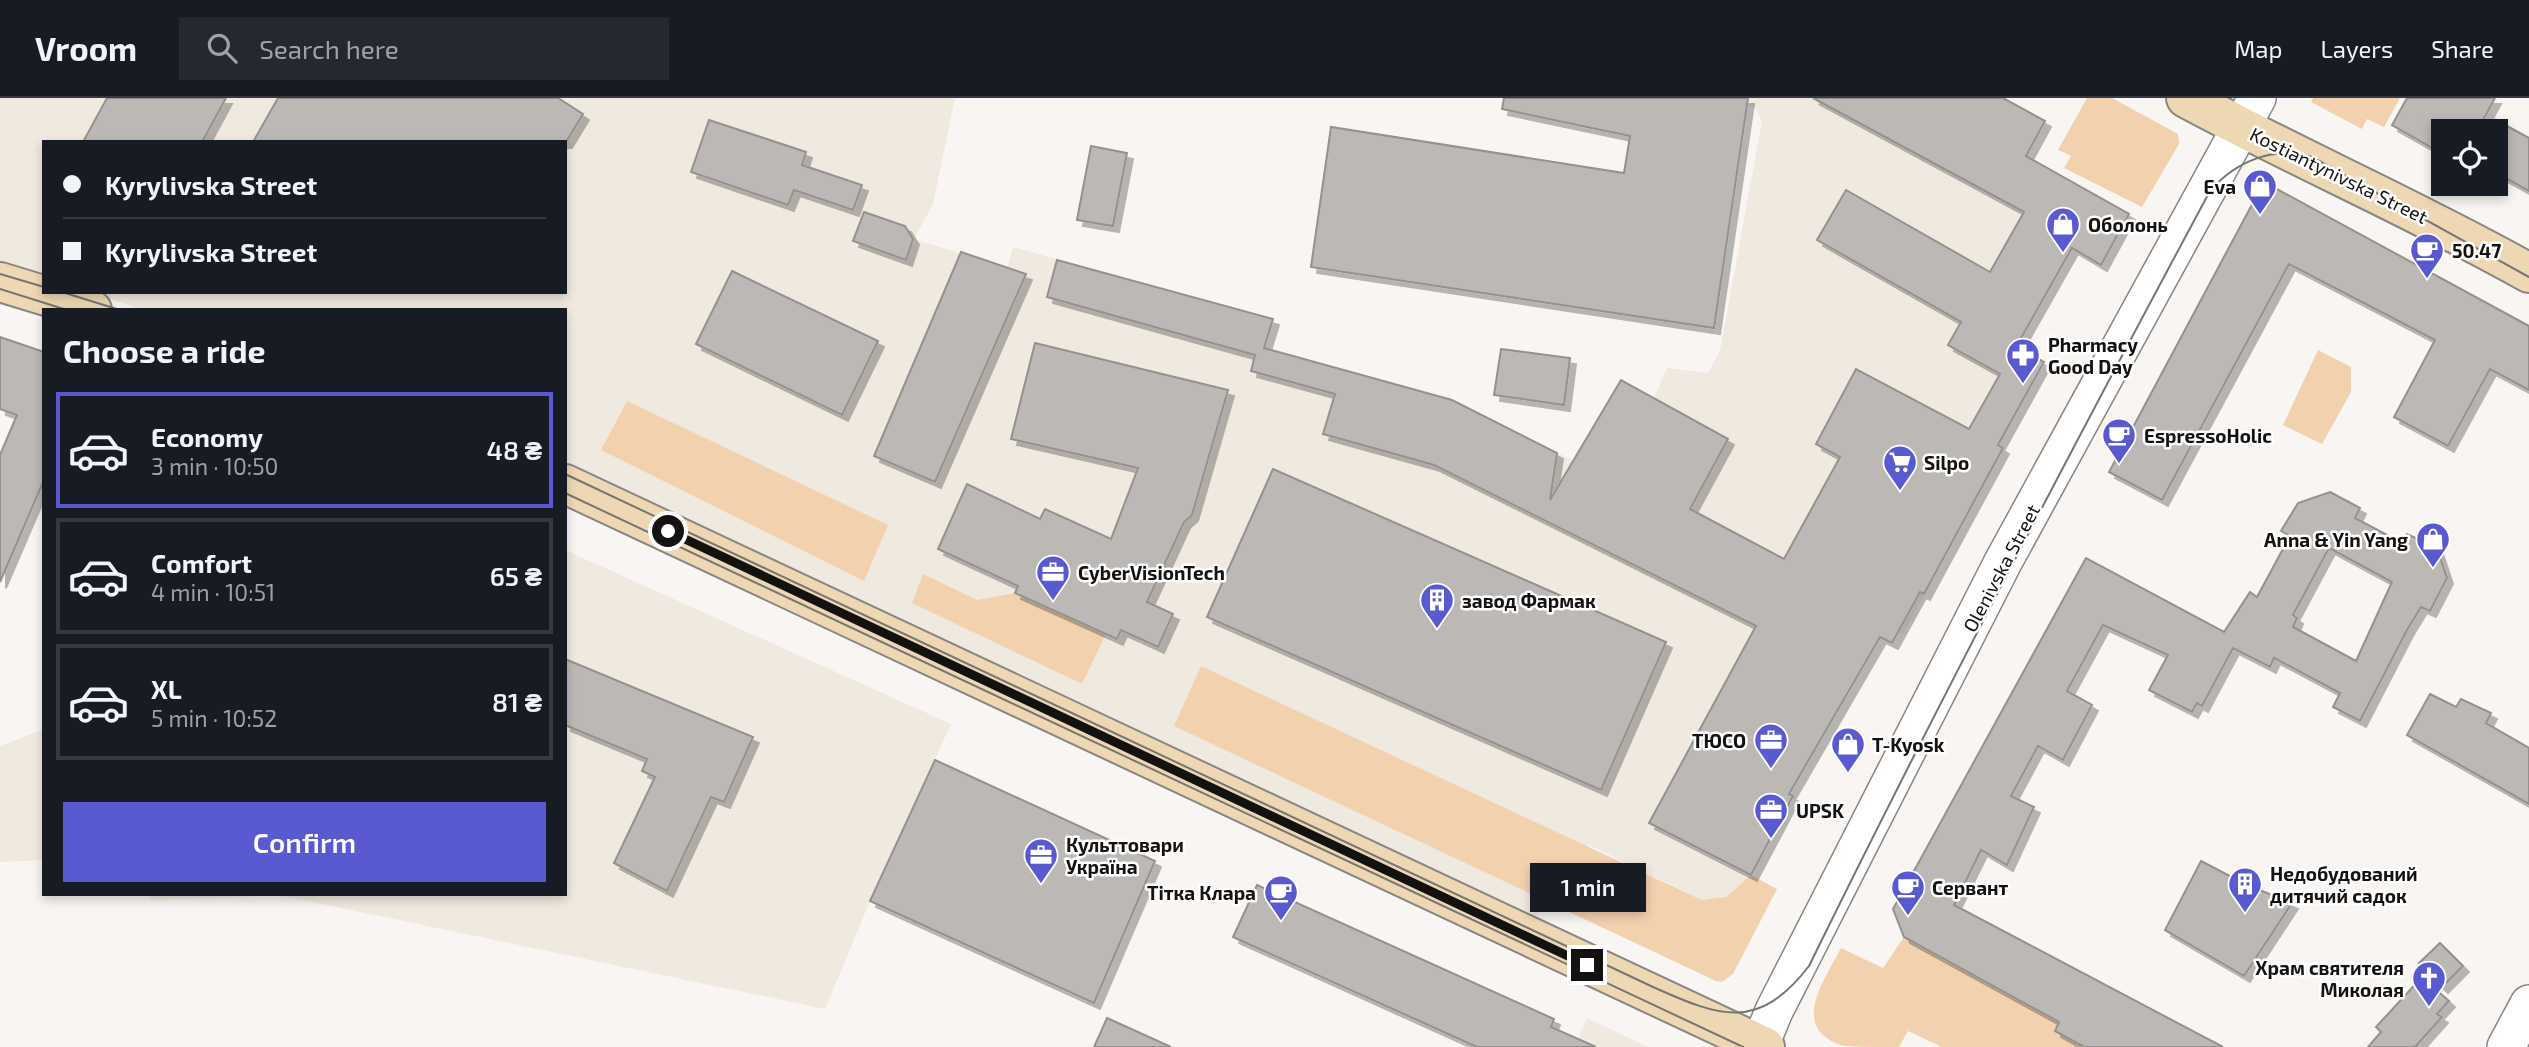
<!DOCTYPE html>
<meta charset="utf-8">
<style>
:root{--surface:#171b24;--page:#242831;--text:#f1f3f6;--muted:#9ea1a6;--line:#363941;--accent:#5959d0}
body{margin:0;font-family:"Exo 2",sans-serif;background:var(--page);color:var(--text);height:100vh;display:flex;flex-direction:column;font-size:26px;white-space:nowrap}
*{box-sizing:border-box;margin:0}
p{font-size:23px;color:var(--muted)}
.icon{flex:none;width:38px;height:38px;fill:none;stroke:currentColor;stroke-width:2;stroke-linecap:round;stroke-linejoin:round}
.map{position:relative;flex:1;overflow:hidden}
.drawer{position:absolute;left:42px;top:210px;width:525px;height:588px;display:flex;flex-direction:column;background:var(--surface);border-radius:0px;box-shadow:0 4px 10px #0003}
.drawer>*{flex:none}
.top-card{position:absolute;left:42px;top:42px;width:525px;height:154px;border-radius:0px;box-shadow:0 4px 10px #0003;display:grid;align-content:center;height:154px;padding:0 21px;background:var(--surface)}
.buttons{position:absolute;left:2431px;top:21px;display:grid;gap:14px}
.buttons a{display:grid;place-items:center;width:77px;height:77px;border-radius:0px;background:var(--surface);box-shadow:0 4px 10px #0003;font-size:35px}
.end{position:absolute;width:32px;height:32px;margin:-16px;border:9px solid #131211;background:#fff;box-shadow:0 0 0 4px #fff}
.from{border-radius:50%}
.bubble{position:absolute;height:49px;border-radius:0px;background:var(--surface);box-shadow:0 4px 10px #0003;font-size:23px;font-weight:600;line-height:49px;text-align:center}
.top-card b{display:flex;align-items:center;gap:24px;height:66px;font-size:26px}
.top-card b+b{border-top:2px solid var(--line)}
.top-card i{width:18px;height:18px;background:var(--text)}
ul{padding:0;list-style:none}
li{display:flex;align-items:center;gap:21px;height:116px;margin:0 14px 10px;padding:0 7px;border:4px solid var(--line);border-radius:0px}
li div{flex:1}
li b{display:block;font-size:26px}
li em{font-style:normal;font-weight:600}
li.active{border-color:var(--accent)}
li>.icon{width:63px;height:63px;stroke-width:1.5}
h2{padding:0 21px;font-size:32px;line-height:84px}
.primary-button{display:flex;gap:14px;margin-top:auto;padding:14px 21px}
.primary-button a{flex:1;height:80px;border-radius:0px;background:var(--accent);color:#fff;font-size:28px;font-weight:600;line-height:80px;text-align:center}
header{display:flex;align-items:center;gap:42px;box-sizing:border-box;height:98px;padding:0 35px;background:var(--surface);border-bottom:2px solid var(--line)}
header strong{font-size:33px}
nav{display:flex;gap:38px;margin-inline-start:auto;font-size:24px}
.search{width:490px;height:63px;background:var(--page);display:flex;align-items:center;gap:18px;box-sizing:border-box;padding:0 24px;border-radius:0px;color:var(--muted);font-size:26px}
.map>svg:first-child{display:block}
.built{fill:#f0e9df}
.green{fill:#f2d1af}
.building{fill:#bbb8b5;stroke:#94918e;stroke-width:2;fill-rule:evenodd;filter:url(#shadow)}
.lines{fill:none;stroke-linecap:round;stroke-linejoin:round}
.street-casing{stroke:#888582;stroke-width:40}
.secondary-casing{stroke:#888582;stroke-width:42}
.street{stroke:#fff;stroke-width:37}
.secondary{stroke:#eed8b4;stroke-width:38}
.tram{stroke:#777573;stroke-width:2}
.route{stroke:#131211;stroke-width:9}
.labels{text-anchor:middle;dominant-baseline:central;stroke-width:5;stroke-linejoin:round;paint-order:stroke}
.street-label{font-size:19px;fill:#131211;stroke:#fff}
.poi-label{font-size:19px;font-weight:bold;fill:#131211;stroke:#fff;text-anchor:start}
</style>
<header>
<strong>Vroom</strong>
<div class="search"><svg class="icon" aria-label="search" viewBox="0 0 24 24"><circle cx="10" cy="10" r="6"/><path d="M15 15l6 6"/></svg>Search here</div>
<nav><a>Map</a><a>Layers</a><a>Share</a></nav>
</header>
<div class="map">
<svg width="2529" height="949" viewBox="0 0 2529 949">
<defs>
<filter id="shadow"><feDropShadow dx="6" dy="6" stdDeviation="0" flood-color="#0004"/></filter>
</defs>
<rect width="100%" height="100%" fill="#f8f5f2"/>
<!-- built -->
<g class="built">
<polygon points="0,0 955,0 933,106 914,141 1007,170 1013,149 1273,221 1265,250 1452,302 1574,363 1621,282 1654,300 1667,270 1708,275 1720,253 1762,23 1756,11 1737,0 2003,0 2045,23 2018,71 2045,69 2129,116 2101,167 2071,151 2016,248 2044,264 1999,347 2003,350 1903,536 1899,534 1892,545 1880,539 1786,694 1751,777 1726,799 1702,802 1589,747 1536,818 1136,637 565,364 565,212 143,212 88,194 565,194 565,44 44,44 44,180 0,167"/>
<polygon points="565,452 951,626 870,803 825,911 279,797 151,802 151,796 565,796"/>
<polygon points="44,631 44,762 0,764 0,648"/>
<polygon points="1587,920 1648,949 1574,949"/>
</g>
<!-- green -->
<g class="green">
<polygon points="2087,0 2112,0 2178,36 2179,46 2142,109 2064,70 2071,58 2058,52"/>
<polygon points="2313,0 2400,0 2384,29 2367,21 2362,31 2311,4"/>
<polygon points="2318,252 2351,269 2351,294 2322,346 2283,327"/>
<polygon points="627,303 888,427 864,483 601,352"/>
<polygon points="923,476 977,502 1015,495 1106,536 1082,586 912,505"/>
<polygon points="1201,568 1702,802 1726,799 1751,777 1777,791 1733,876 1722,884 1716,883 1174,628"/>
<path d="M1904,839L2059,924L2055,933L2084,949H1942L1908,933L1899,949C1882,949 1860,949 1844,948C1788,931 1824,883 1841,850L1883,870Z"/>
</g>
<!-- building -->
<g class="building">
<polygon points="107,0 226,0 202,44 83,44"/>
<polygon points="278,0 558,0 583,16 566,44 253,44"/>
<polygon points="1504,0 1748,0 1714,230 1311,169 1331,29 1624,75 1630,38 1502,11"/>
<polygon points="1813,0 2003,0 2045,23 2026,58 2129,116 2101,167 2072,150 2016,249 2044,264 1998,347 2003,350 1924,496 1920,494 1892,545 1880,539 1789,696 1793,698 1751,777 1649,725 1756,528 1434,367 1323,336 1335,296 1251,273 1255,257 1047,199 1057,162 1273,221 1264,250 1452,302 1557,355 1550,402 1621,282 1728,341 1690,411 1784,461 1840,359 1816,346 1856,271 1969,331 2000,276 1948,247 1961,224 1817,142 1846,92 1990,174 2024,114"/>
<polygon points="2407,0 2495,0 2477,33 2443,33 2443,56 2392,27"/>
<polygon points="709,22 806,54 802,67 862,87 853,112 794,92 788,107 691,74"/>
<polygon points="2496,22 2529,40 2529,93 2496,75"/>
<polygon points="1091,48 1127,55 1113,128 1077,122"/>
<polygon points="2264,84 2529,228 2529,292 2490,271 2448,348 2394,319 2435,242 2289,166 2162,402 2109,374"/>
<polygon points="864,114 905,128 913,141 906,162 853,143"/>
<polygon points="961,154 1026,176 935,384 874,358"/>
<polygon points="732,173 878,243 842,317 696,246"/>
<polygon points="0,239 44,254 44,382 0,484 0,357 17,317 0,311"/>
<polygon points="1035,245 1228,292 1192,417 1184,424 1147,504 1173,516 1158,549 1121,532 1117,541 1015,495 1018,488 938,451 967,386 1040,421 1045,411 1111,441 1138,370 1011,341"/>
<polygon points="1501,251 1570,260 1564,307 1494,297"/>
<polygon points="1273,371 1666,544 1601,692 1207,519"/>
<path d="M2330,394L2360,410L2355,420L2402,445L2407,436L2437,450L2447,480L2430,513L2421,509L2407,532L2360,623L2333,609L2340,595L2274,560L2270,569L2233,550L2202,608L2197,605L2192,614L2149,592L2168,557L2103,527L2067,593L2092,607L2063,662L2038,648L2011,698L2034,709L2007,767L1981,752L1954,807L2223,949H2084L2055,933L2059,924L1904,839L1893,811L2086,460L2224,534L2250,494L2257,499L2290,438L2281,433L2298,405ZM2329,450L2392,484L2356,563L2293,529L2297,520L2293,517Z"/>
<polygon points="565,561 753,639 724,704 711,699 667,793 614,765 655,679 642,673 647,661 565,627"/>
<polygon points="2430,596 2456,609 2461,601 2491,615 2486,625 2529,650 2529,706 2407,637"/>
<polygon points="935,662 1155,763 1094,905 870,803"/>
<polygon points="2201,763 2247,787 2292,805 2244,878 2165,832"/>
<polygon points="1257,787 1554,921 1551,929 1596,949 1477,949 1233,839"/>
<polygon points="2440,845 2463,868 2442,889 2419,865"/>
<polygon points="2422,879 2449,903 2437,916 2442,919 2415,949 2368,949 2381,934 2376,929"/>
<polygon points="1107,920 1171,949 1094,949"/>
</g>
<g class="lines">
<!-- street casing -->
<g class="street-casing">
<g id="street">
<polyline points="1760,947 1774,913 2003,464 2257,0"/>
<polyline points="2506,949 2529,906"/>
</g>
</g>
<!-- secondary casing -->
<g class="secondary-casing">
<g id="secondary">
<path d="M2186,0C2299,61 2417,112 2529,175"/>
<polyline points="0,184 92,212"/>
<polyline points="565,386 1765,949"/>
</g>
</g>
<!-- street -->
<use href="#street" class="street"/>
<!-- secondary -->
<use href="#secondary" class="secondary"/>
<!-- tram -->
<g class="tram">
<polyline points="0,176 44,189"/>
<polyline points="0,191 67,212"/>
<polyline points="62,194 120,212"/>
<path d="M565,376L1653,889C1720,919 1758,934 1809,868C1937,607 2072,350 2210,93C2236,63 2273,48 2312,59L2529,179"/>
<polyline points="565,395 1743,949"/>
</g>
</g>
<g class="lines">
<!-- route -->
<polyline class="route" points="668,433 1587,867"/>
</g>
<!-- icons -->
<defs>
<g id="shop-pin" transform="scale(1.75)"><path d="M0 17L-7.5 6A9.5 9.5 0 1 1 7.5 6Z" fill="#5959d0" stroke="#fff"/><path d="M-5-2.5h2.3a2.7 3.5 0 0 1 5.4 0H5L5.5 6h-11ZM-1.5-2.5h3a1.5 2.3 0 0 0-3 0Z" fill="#fff"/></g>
<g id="cafe-pin" transform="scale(1.75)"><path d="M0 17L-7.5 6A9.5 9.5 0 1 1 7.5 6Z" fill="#5959d0" stroke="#fff"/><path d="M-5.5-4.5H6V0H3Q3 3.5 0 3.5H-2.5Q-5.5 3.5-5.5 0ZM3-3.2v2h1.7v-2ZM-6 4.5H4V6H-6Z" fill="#fff"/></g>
<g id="pharmacy-pin" transform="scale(1.75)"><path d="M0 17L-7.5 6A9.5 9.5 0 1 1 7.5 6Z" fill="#5959d0" stroke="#fff"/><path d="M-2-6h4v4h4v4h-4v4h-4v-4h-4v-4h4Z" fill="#fff"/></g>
<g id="supermarket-pin" transform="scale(1.75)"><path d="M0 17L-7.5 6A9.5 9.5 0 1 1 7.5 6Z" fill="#5959d0" stroke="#fff"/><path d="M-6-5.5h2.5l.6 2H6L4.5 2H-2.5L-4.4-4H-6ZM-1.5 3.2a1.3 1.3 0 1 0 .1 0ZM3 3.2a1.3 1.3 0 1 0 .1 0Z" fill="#fff"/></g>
<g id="office-pin" transform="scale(1.75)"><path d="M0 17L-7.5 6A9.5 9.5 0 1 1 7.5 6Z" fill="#5959d0" stroke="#fff"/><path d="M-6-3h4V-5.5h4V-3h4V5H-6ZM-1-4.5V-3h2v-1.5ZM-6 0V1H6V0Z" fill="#fff"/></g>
<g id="building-pin" transform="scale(1.75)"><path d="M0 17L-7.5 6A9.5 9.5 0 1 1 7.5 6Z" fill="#5959d0" stroke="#fff"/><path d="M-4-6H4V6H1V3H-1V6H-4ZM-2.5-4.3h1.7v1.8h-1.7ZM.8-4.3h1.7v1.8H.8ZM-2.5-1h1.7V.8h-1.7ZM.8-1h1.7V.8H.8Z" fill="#fff"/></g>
<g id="church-pin" transform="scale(1.75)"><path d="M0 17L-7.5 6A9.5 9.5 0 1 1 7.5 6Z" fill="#5959d0" stroke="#fff"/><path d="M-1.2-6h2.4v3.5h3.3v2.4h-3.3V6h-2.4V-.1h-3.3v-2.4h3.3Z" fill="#fff"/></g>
</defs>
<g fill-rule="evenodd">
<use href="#shop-pin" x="2260" y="88"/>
<use href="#shop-pin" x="2063" y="126"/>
<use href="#cafe-pin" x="2427" y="152"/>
<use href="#pharmacy-pin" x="2023" y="257"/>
<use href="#cafe-pin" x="2119" y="337"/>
<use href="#supermarket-pin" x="1900" y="364"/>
<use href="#shop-pin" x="2433" y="441"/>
<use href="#office-pin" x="1053" y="474"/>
<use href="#building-pin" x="1437" y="502"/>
<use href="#office-pin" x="1771" y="642"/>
<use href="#shop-pin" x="1848" y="646"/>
<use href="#office-pin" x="1771" y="712"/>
<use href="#office-pin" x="1041" y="757"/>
<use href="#building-pin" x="2245" y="786"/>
<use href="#cafe-pin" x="1908" y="789"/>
<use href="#cafe-pin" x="1281" y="794"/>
<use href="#church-pin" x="2429" y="880"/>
</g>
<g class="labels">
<!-- street labels -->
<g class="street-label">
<text transform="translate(2339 77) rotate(26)">Kostiantynivska Street</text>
<text transform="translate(2001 470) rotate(-62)">Olenivska Street</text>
</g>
<!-- poi labels -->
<g class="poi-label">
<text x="2236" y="88" text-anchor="end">Eva</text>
<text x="2088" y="126">Оболонь</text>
<text x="2452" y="152">50.47</text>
<text x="2048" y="246">Pharmacy<tspan x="2048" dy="22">Good Day</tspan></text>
<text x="2144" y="337">EspressoHolic</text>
<text x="1924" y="364">Silpo</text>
<text x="2408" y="441" text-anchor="end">Anna &amp; Yin Yang</text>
<text x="1078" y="474">CyberVisionTech</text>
<text x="1462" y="502">завод Фармак</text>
<text x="1746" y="642" text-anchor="end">ТЮСО</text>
<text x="1872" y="646">T-Kyosk</text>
<text x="1796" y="712">UPSK</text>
<text x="1066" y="746">Культтовари<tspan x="1066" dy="22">Україна</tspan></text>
<text x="2270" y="775">Недобудований<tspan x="2270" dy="22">дитячий садок</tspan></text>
<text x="1932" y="789">Сервант</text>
<text x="1256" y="794" text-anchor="end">Тітка Клара</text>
<text x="2404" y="869" text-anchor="end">Храм святителя<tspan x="2404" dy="22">Миколая</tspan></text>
</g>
</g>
</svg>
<div class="buttons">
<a><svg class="icon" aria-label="locate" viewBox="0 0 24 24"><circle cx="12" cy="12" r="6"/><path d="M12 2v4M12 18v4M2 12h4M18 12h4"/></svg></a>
</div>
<i class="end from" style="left:668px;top:433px"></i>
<i class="end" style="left:1587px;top:867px"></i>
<div class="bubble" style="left:1530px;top:765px;width:116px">1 min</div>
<div class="top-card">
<b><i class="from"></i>Kyrylivska Street</b>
<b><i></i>Kyrylivska Street</b>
</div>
<section class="drawer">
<h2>Choose a ride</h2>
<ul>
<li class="active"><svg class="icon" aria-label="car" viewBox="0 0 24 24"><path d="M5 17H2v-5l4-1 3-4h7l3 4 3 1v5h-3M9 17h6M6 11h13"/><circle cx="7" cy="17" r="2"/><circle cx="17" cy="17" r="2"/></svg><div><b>Economy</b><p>3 min · 10:50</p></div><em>48 ₴</em></li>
<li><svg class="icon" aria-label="car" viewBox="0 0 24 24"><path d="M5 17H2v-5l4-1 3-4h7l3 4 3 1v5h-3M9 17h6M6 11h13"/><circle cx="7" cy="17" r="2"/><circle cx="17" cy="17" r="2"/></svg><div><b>Comfort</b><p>4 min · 10:51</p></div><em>65 ₴</em></li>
<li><svg class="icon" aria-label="car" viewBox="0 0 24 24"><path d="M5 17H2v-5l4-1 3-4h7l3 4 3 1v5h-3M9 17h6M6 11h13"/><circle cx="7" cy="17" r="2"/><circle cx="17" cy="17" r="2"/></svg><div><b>XL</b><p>5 min · 10:52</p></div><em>81 ₴</em></li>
</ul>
<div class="primary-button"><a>Confirm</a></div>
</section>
</div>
